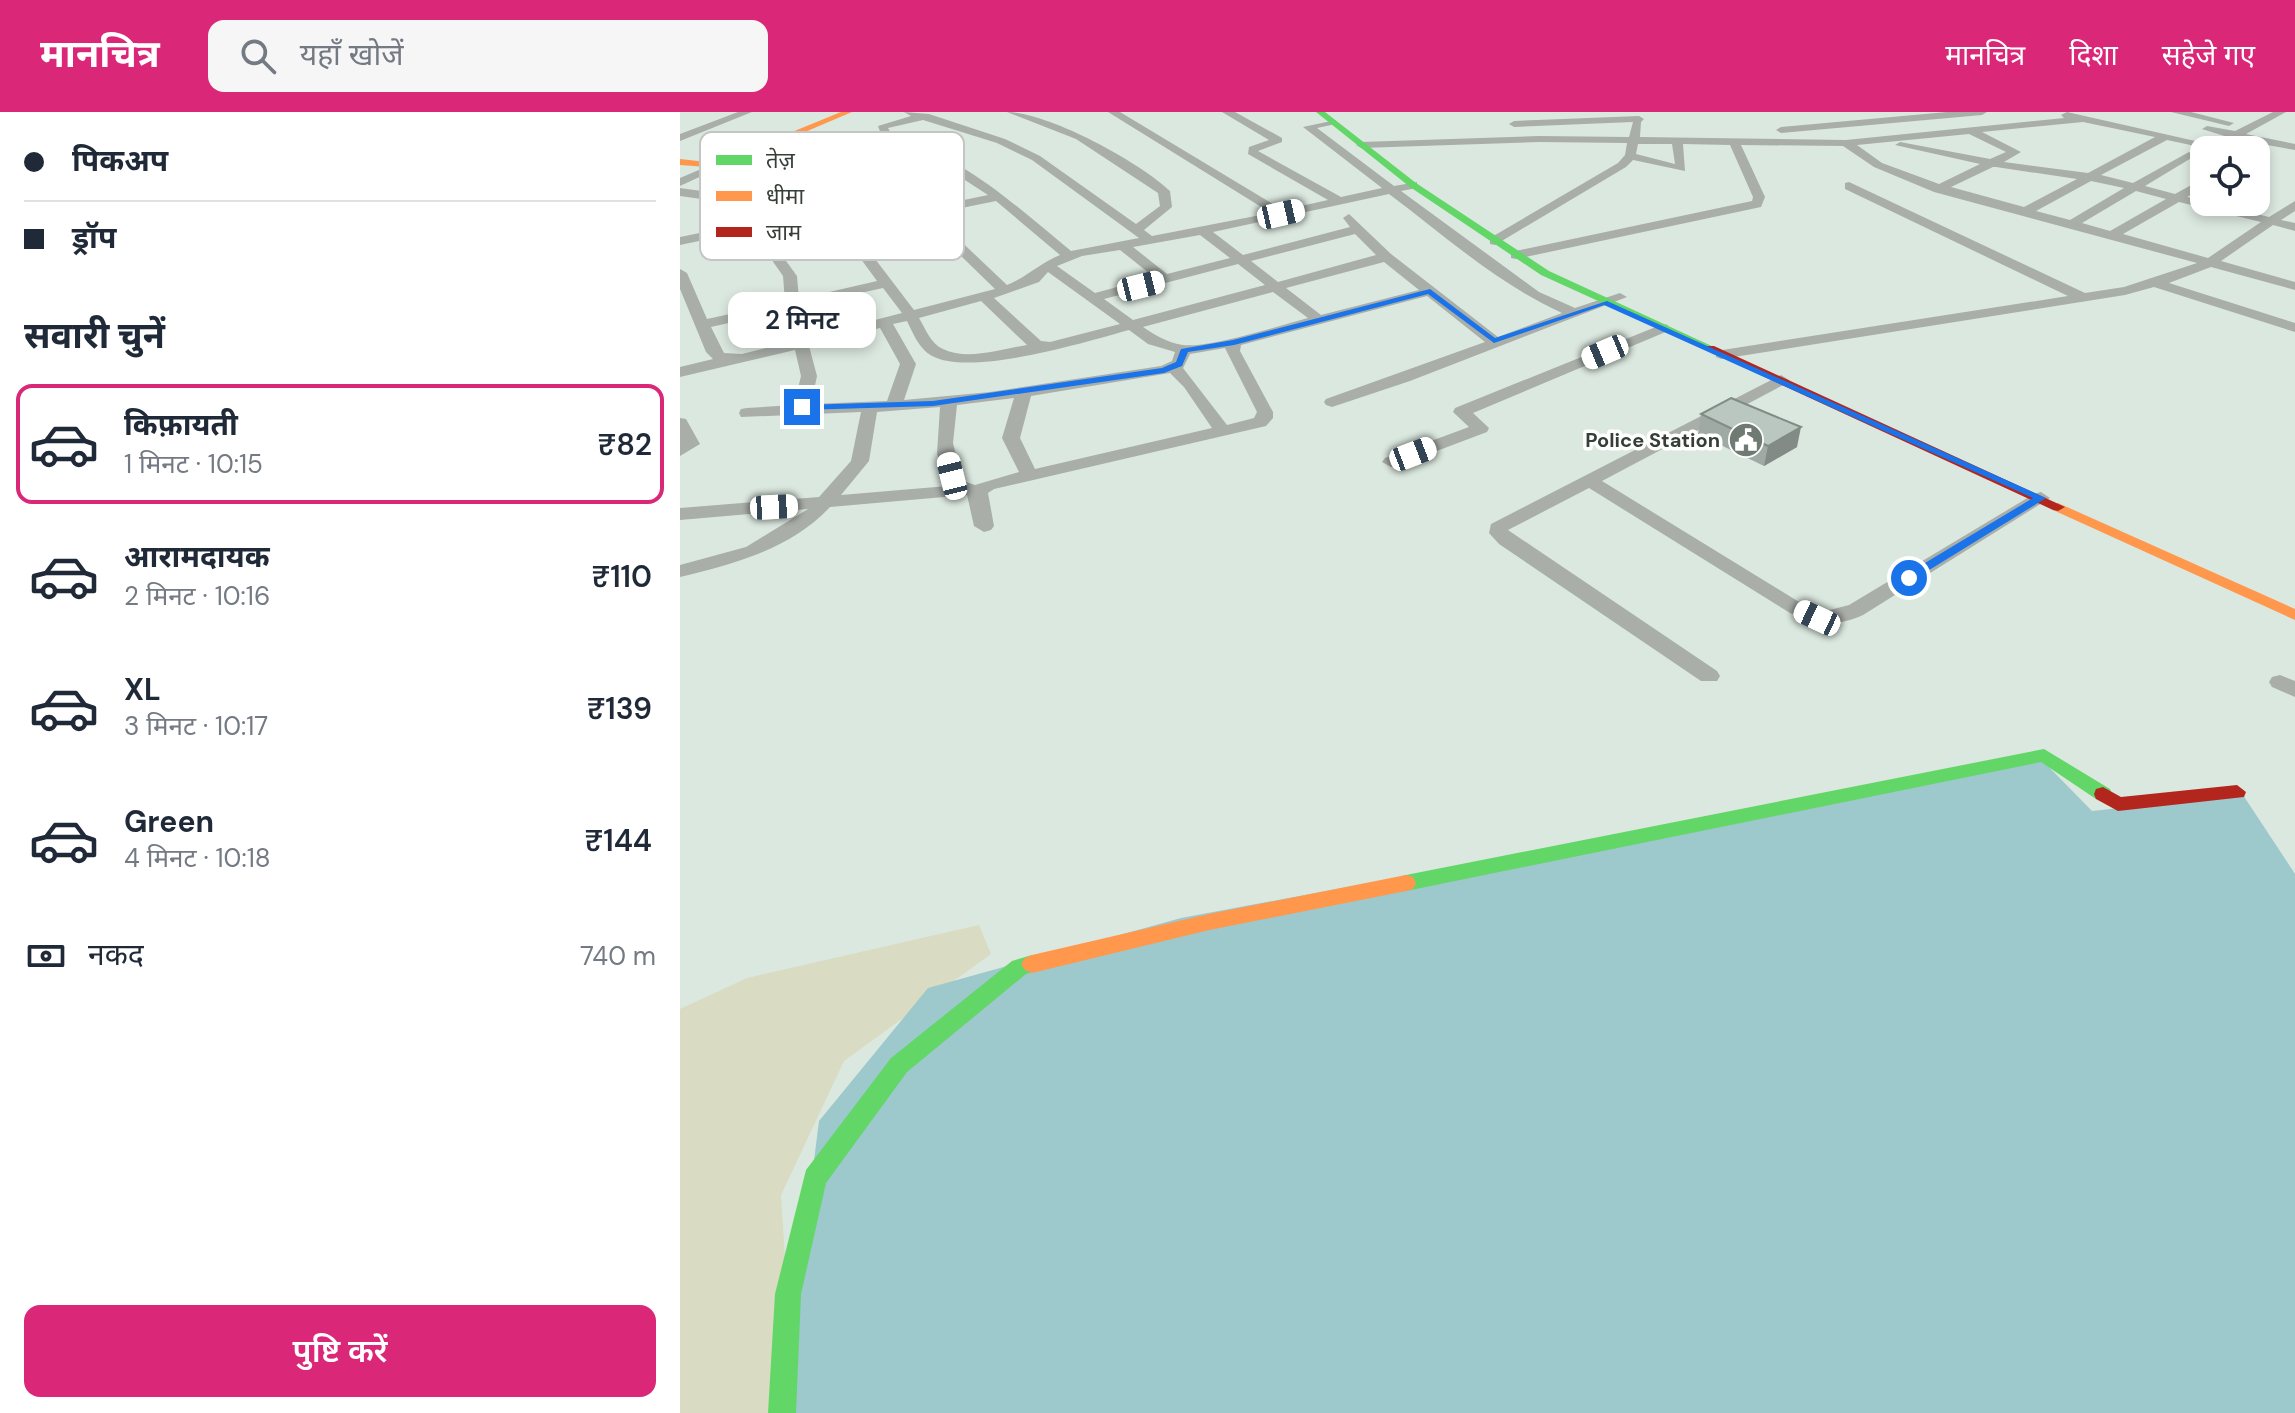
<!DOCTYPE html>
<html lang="hi">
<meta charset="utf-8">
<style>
:root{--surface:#fff;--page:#f6f6f7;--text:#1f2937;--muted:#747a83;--line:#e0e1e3;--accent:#db2777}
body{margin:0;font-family:"DM Sans","Noto Sans Devanagari",sans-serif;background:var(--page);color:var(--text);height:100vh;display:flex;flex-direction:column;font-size:30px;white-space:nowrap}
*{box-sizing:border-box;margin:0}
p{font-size:26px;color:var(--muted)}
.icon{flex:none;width:44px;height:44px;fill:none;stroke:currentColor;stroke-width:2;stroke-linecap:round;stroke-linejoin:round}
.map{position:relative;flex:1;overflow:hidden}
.panel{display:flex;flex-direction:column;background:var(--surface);width:680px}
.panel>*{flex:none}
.hud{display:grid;align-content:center;height:176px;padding:0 24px;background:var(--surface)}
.fabs{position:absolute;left:1510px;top:24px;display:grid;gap:16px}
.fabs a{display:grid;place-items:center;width:80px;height:80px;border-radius:16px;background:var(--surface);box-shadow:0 4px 12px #0003;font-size:40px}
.end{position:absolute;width:36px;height:36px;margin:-18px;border:10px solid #1a73e8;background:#fff;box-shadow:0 0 0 4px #fff}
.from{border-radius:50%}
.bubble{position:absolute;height:56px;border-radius:16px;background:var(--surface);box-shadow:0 4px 12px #0003;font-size:26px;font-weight:600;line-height:56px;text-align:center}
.car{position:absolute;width:24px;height:48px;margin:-24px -12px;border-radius:10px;box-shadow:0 0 6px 2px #0007;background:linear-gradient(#fff 24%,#345 0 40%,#fff 0 76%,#345 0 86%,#fff 0)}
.hud b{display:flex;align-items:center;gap:28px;height:76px;font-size:30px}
.hud b+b{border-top:2px solid var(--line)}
.hud i{width:20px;height:20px;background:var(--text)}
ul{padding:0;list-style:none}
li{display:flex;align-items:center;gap:24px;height:120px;margin:0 16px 12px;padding:0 8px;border:4px solid transparent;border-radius:16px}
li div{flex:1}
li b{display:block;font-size:30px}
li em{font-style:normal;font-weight:600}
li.on{border-color:var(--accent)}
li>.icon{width:72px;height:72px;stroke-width:1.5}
h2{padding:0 24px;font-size:36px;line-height:96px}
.pay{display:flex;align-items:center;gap:20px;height:88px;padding:0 24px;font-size:30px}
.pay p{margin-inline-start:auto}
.primary-button{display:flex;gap:16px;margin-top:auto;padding:16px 24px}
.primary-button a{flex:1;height:92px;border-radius:16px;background:var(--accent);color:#fff;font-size:32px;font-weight:600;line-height:92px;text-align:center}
header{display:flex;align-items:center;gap:48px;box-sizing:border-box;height:112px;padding:0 40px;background:var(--accent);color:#fff}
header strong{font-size:38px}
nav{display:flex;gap:44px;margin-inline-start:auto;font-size:28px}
.search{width:560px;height:72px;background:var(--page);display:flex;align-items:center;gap:20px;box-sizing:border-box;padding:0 28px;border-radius:16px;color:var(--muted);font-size:30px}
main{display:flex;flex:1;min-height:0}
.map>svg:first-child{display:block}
.green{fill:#d9dbc2}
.water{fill:#9dc8cc}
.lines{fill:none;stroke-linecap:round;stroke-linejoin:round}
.street{fill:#a9aea9;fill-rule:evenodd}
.fast{fill:#63d668;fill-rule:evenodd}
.slow{fill:#ff974d;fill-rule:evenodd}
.jam{fill:#b3261e;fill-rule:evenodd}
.wall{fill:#a0aaa5}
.shaded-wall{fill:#828b86}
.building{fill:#bac6c0;stroke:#828b86;stroke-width:2}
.route{fill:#1a73e8}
.labels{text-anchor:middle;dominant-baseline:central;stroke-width:7;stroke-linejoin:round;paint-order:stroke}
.far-poi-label{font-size:20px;font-weight:bold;fill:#353f38;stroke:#fff;text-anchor:end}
.key{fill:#fff;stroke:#c2c5c3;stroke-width:2}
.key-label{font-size:22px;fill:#353f38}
</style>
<header>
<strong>मानचित्र</strong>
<div class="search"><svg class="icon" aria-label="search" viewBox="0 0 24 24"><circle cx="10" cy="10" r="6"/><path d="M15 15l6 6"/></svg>यहाँ खोजें</div>
<nav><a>मानचित्र</a><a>दिशा</a><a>सहेजे गए</a></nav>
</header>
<main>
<section class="panel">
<div class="hud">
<b><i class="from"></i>पिकअप</b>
<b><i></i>ड्रॉप</b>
</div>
<h2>सवारी चुनें</h2>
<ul>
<li class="on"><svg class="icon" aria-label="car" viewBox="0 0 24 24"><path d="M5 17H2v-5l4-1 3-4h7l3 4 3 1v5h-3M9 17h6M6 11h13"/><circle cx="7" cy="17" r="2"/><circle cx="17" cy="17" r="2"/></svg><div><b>किफ़ायती</b><p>1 मिनट · 10:15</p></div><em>₹82</em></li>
<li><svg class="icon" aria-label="car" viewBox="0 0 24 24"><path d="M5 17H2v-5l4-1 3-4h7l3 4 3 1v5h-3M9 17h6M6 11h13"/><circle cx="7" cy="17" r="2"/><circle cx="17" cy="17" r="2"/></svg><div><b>आरामदायक</b><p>2 मिनट · 10:16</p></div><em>₹110</em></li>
<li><svg class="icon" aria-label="car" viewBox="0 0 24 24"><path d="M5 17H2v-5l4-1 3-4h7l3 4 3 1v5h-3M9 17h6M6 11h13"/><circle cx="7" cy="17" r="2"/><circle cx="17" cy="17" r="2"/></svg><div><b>XL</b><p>3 मिनट · 10:17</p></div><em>₹139</em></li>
<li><svg class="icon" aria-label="car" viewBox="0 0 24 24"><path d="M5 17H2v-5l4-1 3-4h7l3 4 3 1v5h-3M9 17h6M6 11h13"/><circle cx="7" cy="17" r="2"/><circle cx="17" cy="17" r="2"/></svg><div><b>Green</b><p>4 मिनट · 10:18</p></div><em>₹144</em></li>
</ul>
<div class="pay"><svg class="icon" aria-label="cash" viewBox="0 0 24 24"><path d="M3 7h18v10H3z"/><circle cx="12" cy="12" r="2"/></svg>नकद<p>740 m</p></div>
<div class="primary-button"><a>पुष्टि करें</a></div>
</section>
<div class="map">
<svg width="1615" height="1301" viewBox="0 0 1615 1301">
<rect width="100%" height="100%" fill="#dbe8df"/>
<!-- green -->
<polygon class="green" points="299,813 311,842 164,949 101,1083 115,1301 0,1301 0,897 67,866"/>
<!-- water -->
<polygon class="water" points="1360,646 1412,699 1563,683 1615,762 1615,1301 113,1301 105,1278 139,1009 248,876 501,806"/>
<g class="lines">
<!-- street -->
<g class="street">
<polygon points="58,0 72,0 0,29 0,22"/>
<path d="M224,0L249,2L325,27L360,44L456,112L480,94L478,81L396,27L327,0C368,0 460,50 490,79L492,95L464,118L472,124L591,101L428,0H440L603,98L648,88L568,42L569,35L589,28L542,0H555L602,26V30L578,39L661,85L702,76L623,15L656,8V12L637,16L714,74L737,70V76L721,79L859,180L895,196L940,181L947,185L730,269L652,295L646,293L644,290L646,287L805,230L747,184L561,233L560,239L593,300V306L586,314L314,377L308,381L314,414L311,418L304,420L294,414L287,383L150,395C111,437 54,452 0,465V453L66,435L128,397L0,408V396L139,385L171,349L181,300L61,305L59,301L61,297L67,296L114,293L121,264L115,238L0,265V255L33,247L26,240L0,177V157L7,161L27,207L105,190L103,164L71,118L0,133V125L143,96L133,82L139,78L143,79L168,111L234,98L199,64L167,49L74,90L57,92L0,84V76L57,84L71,83L202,25L198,14L231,4ZM243,8L317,31L352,48L459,126L391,139C336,94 285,45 214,26L208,16ZM207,31L254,48L308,83L245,96L207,60L176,45ZM709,82C765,124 818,172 882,201L818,225L711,142L669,102L663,106L670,115L563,143L533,120ZM316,89L380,143C360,151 347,165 327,173L252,102ZM148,102L197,169L119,187L117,164L82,116ZM240,104L315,177L234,198L173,118ZM675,122L696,143L598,170L571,149ZM520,123L550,146L487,162L453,135ZM440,138L474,165L415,181L377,154L402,144ZM704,150L739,178L641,203L606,176ZM558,152L585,173L453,208L424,187ZM368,160L440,212L370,230L361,229L314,186L359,170ZM203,176L222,201L141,222L122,194ZM593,180L628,206C598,214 531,236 503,233C488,231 475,223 463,215ZM301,189L347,233C321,237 288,249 263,237C251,232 245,216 239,206ZM110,197L129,225L62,242L44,241L31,215ZM227,209C233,221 239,237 252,244C292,265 405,230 449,218L468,232L495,240L492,249L481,254L310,280L224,288L236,252L213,212ZM200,216L220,252L207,289L131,292L137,264L129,234ZM545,236L577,300L574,306L547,313L503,256L510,242ZM490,261L504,275L532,316L355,357L340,326L351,284ZM334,286L322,326L339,360L295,373L283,369L273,331L277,293ZM260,295L257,342L268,374L161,383L189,349L197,300Z"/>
<polygon points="1267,0 1307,0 1302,3 1101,21 1096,18 1101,15"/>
<path d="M1387,0L1555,38H1534L1487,28L1421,63L1453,71L1509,40L1515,43L1513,45L1465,74L1495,82L1524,66V75L1507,85L1589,105L1615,89V99L1601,108L1615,111V119L1593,113L1541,149L1615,170V178L1531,155L1489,171L1615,211V220L1474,175L1445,183L1041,247L1036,245V239L1388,184L1165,77V71L1169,70L1405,181L1444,175L1517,151L1254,80L1194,55L1163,34L1061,33L1085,85L1081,95L836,147L831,146V140L1072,89L1073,85L1050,33L1003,32L1005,59L953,48L946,55L815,133L810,132V126L938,51L945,43L947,31L859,30L681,36L676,33L681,30L859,24L949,25L953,10L834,15L829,12L834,9L959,4L964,7L961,10L960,25L1166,28L1384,6L1381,3ZM1403,10L1475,25L1408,61L1324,50L1341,40L1302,20ZM1289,22L1326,40L1310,47L1220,30L1215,33L1300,52L1259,72L1202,51L1177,33ZM958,32H992L995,52L956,42ZM1313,55H1316L1397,67L1344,95L1271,75ZM1411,69L1444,76L1390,108L1356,99ZM1456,79L1486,87L1430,119L1402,111ZM1499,90L1581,110L1528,146L1443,122Z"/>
<polygon points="1491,0 1511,0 1554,11 1549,14"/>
<polygon points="1593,0 1606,0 1566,22 1615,32 1615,38 1554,27 1522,17 1527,14 1555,19"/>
<polygon points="33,52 43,54 0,74 0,66"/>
<polygon points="983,212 988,213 988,219 793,301 809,316 807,320 717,354 711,355 702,350 705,346 789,315 773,300 775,296"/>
<path d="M1101,263L1109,268L1107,271L922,369L1124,493L1146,499L1169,493L1354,382L1361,380L1370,386L1183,503C1157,515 1136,513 1110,501L909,376L828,418L1037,559L1040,564L1037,569H1021L819,432L809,421L811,412Z"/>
<polygon points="0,306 6,307 20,332 0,344"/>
<polygon points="1600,563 1615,569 1615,585 1592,575 1589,570 1592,565"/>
</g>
<!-- fast -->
<g class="fast">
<polygon points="636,0 645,0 736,71 869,159 1036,236 1026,238 861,163 730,75"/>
<polygon points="1364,637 1430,677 1432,682 1430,687 1416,687 1361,650 726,779 719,777 716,771 719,765 726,763"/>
<polygon points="352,843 359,846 363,852 359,858 346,862 227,960 146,1071 121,1182 116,1301 88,1301 95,1182 126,1058 211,946 332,849"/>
</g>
<!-- slow -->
<g class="slow">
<polygon points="161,0 172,0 40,56 0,53 0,47 36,51"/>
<polygon points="1378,391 1615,497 1615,508 1373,398 1371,395"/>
<polygon points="726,763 733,765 736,771 733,777 726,779 529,818 352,861 345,858 341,852 345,846 352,843 529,802"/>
</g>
<!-- jam -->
<g class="jam">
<polygon points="1026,234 1034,234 1385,395 1378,399 1373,398 1026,238"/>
<polygon points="1557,673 1566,680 1564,685 1438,699 1416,687 1414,682 1416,677 1423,675 1441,685"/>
</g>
</g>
<!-- wall -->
<polygon class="wall" points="1021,302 1117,335 1084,354 1018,322"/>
<!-- shaded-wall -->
<polygon class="shaded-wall" points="1121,315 1117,335 1084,354 1088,334"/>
<!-- building -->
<polygon class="building" points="1051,286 1121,315 1088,334 1021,302"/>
<!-- route -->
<polygon class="route" points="750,177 815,226 927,189 1366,386 1233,468 1225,468 1225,463 1353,386 924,193 814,231 748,182 554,233 508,240 502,254 484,261 253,294 122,298 117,295 122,293 253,289 482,256 496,250 501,237 553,228"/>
<!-- icons -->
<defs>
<g id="civic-disc" transform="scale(1.8)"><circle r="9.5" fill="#6f7a72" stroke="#fff"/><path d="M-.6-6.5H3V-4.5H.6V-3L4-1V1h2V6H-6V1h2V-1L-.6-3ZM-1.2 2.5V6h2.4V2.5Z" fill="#fff"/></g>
</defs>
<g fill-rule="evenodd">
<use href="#civic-disc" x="1066" y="328"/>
</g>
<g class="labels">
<!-- far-poi labels -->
<g class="far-poi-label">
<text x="1040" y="328">Police Station</text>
</g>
</g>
<!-- legend -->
<rect x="20" y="20" width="264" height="128" rx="12" class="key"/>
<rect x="36" y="43" width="36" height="10" fill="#63d668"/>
<rect x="36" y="79" width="36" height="10" fill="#ff974d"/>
<rect x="36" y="115" width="36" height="10" fill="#b3261e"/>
<g class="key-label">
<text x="86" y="56">तेज़</text>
<text x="86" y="92">धीमा</text>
<text x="86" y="128">जाम</text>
</g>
</svg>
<div class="fabs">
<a><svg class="icon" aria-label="locate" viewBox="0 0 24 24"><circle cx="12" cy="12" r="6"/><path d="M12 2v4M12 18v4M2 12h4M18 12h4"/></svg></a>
</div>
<i class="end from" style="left:1229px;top:466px"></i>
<i class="end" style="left:122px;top:295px"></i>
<div class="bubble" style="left:48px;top:180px;width:148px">2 मिनट</div>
<i class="car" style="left:601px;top:102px;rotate:77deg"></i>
<i class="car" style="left:461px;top:174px;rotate:76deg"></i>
<i class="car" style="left:925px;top:240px;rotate:247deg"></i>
<i class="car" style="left:733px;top:342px;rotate:69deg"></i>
<i class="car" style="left:272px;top:364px;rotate:346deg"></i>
<i class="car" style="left:94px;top:395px;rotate:87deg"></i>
<i class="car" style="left:1137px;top:506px;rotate:295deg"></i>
</div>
</main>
